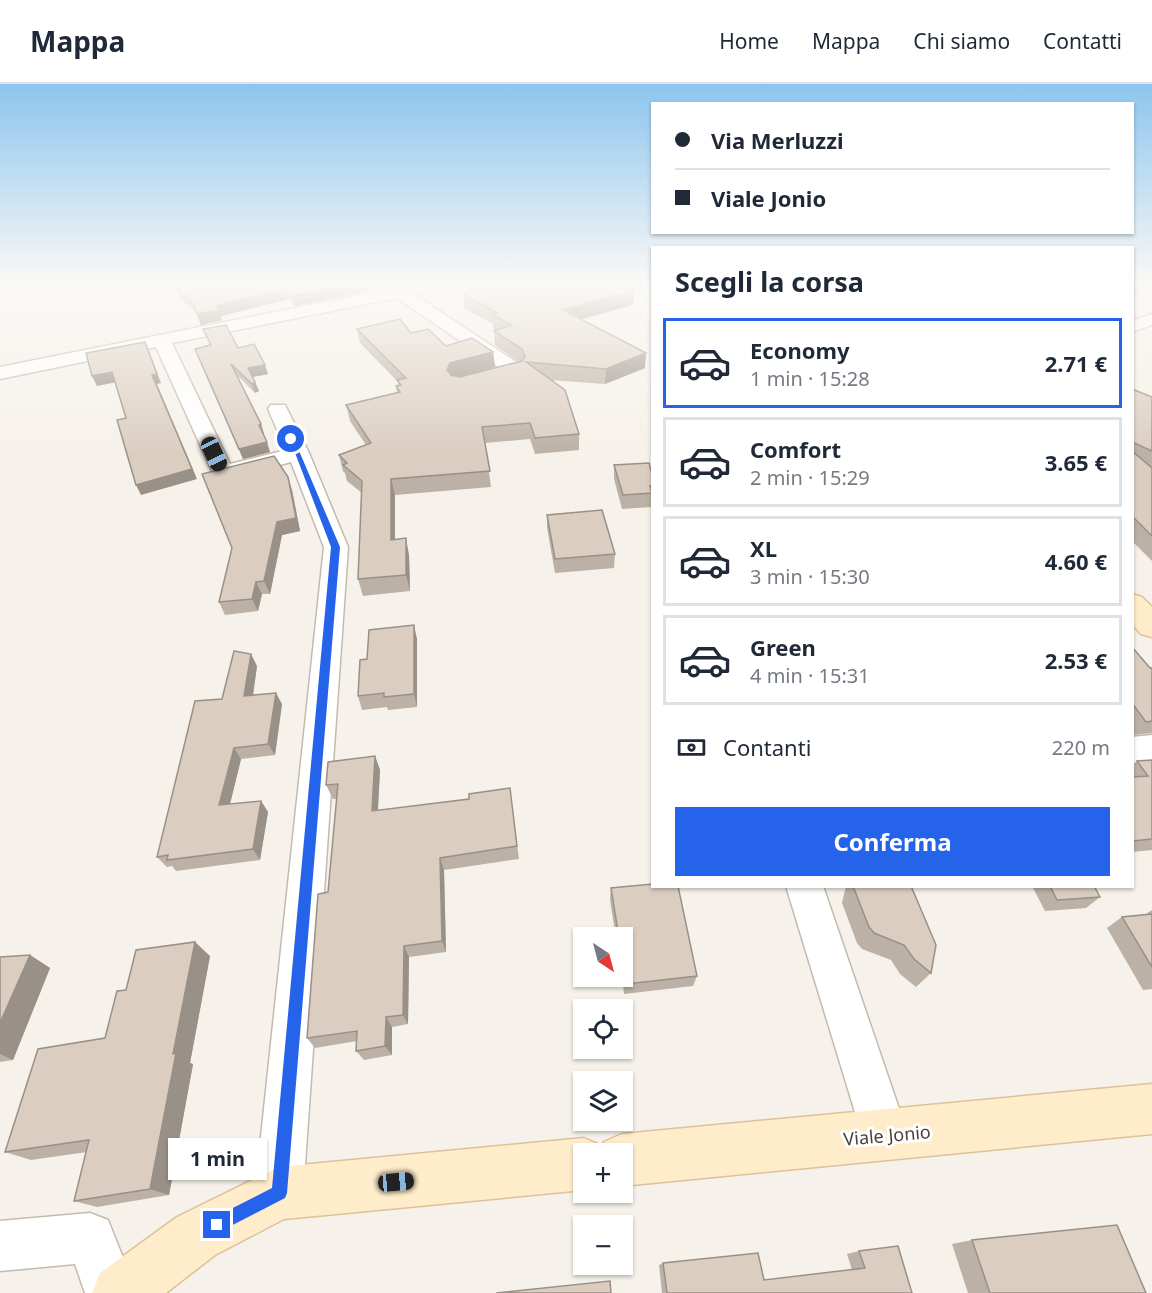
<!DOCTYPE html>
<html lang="it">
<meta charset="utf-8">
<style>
:root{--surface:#fff;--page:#f2f2f3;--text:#1f2937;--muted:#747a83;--line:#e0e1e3;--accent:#2563eb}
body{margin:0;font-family:"Noto Sans",sans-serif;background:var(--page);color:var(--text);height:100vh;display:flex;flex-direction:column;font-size:22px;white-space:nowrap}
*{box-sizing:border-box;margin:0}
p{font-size:20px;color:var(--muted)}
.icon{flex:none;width:33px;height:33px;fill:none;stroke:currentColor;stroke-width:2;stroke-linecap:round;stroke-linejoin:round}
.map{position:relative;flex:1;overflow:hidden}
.sheet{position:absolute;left:651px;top:162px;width:483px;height:642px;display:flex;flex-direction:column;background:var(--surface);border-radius:0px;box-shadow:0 2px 4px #0004}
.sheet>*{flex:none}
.banner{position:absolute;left:651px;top:18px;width:483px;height:132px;border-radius:0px;box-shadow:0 2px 4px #0004;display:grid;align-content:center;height:132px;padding:0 24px;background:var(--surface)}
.needle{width:39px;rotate:144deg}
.controls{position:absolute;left:573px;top:843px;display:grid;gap:12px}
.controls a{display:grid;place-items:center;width:60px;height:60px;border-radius:0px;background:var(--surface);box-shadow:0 2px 4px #0004;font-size:30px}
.end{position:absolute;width:27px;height:27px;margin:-14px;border:8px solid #2563eb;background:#fff;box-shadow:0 0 0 3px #fff}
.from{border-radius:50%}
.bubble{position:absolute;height:42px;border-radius:0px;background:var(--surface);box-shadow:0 2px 4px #0004;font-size:20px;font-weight:700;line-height:42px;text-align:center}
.car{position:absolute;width:18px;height:36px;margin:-18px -9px;border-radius:8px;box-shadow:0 0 4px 2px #0007;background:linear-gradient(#222 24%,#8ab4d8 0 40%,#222 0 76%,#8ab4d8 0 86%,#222 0)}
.banner b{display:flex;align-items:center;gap:21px;height:57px;font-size:22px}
.banner b+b{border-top:2px solid var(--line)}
.banner i{width:15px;height:15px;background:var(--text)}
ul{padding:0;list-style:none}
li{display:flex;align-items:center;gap:18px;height:90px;margin:0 12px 9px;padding:0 12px;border:3px solid var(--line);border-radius:0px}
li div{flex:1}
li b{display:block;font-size:22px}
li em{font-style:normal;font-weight:700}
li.current{border-color:var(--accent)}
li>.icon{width:54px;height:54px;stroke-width:1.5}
h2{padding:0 24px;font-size:27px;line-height:72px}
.pay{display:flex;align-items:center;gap:15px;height:66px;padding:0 24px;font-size:22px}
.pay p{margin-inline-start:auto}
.button{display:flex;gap:12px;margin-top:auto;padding:12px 24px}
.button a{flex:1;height:69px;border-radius:0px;background:var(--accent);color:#fff;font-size:24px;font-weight:700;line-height:69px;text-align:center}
header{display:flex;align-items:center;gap:36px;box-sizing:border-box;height:84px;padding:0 30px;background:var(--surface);border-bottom:2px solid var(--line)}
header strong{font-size:28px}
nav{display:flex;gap:33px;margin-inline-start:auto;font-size:21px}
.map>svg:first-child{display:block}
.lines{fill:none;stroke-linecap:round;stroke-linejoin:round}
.street-casing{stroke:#c5baae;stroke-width:3}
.secondary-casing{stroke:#dcc298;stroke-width:3}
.street{fill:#fff;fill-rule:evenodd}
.secondary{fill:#ffecca;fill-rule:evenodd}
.wall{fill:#bcb1a6}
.shaded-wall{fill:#999087}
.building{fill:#dbcec1;stroke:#999087;stroke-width:1.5}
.route{fill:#2563eb}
.labels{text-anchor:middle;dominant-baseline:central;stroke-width:6;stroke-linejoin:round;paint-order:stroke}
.near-street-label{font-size:18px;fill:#4a4037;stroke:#fff}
</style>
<header>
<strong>Mappa</strong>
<nav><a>Home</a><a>Mappa</a><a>Chi siamo</a><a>Contatti</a></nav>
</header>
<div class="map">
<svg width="1152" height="1209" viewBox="0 0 1152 1209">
<rect width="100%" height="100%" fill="#f6f1ea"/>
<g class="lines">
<!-- street casing -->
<g class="street-casing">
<g id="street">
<polygon points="420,199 453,199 451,202 414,210 522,282 524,286 522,290 484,300 477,298 475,294 477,290 500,284 397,214 172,259 230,380 286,366 268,325 271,321 285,321 309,369 348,463 303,1109 296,1126 279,1133 262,1126 255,1109 324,463 291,378 223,396 215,394 156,263 0,295 0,283"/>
<polygon points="1152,230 1152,241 1132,248 1132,237"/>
<polygon points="1152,651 1152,677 1132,679 1132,653"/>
<polygon points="786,802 823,802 908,1051 901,1067 885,1074 869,1067 862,1051"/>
<polygon points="90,1129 108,1136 137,1209 85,1209 75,1180 0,1187 0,1137"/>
</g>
</g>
<!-- secondary casing -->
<g class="secondary-casing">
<g id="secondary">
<polygon points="1132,510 1142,513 1152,523 1152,553 1141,550 1132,540"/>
<polygon points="1152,1000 1152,1050 622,1102 622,1070 584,1070 584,1106 284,1135 215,1171 166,1209 92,1209 100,1189 177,1133 279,1083 584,1054 602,1062 604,1058 622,1050"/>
</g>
</g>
<!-- street -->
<use href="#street" class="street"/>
<!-- secondary -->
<use href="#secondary" class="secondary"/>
</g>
<!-- wall -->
<g class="wall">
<polygon points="471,199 652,199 652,201 632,206 634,207 633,221 581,235 645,284 605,300 550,296 579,350 579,366 535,370 530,355 485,359 491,403 395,411 395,455 409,471 410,507 363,512 358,495 362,409 347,397 345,389 343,387 339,371 366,361 350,337 346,321 397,309 396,302 398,302 398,298 360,259 357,245 411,249 446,262 493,268 495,283 459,293 519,278 495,261 494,247 496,246 493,245 493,240 464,224 463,210 472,207"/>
<polygon points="176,204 369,205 368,205 368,207 295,222 289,215 221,232 222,236 201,241 195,228 180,214"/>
<polygon points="203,245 238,264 268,290 253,293 259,307 255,309 237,291 261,340 264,350 263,350 270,368 243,375 199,274 210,261"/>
<polygon points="1132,305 1152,313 1152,477 1132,457"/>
<polygon points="614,381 652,390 652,415 651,423 622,425 614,395"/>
<polygon points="292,406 300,447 282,451 270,510 262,510 258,527 225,531 219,518"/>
<polygon points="547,431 615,470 614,484 555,489 547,444"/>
<polygon points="417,555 417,623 388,626 387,623 362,626 358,612 367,575"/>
<polygon points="1132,563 1150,584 1152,584 1152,649 1134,651 1132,649"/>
<polygon points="257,582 253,611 282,620 275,671 241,675 230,720 261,717 268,728 260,776 176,787 172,782 167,783 157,773 222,615"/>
<polygon points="375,672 380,686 378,726 469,715 510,704 519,775 444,786 446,868 409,873 408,940 392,943 392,971 364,976 356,967 357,957 315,964 307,954 328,808 337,715 333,715 326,701"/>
<polygon points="1152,676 1152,766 1132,768 1132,682 1137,677"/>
<polygon points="846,802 911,802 931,889 916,903 900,890 891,876 862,865 857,859 842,819"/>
<polygon points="1032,802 1094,802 1100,813 1086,824 1045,827"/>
<polygon points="611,804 697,892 693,902 624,910 622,892 622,854 616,854 610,816"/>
<polygon points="1152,826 1152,905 1143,906 1107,844 1122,833 1146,830"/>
<polygon points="30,871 50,884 13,976 0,978 0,873"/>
<polygon points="210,872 190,979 193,980 169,1111 97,1123 74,1117 87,1068 31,1076 5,1068 105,954 126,906"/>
<polygon points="972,1156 1146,1209 968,1209 952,1160"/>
<polygon points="859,1167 912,1209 662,1209 659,1181 663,1179 764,1196 852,1186 847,1170"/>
</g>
<!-- shaded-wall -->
<g class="shaded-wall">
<polygon points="355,199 368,199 368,207 295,222 292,212"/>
<polygon points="615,199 652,199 652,201 615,210"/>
<polygon points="1134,199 1152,199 1152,200 1132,209 1132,200"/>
<polygon points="287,205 289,215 221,232 222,236 201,241 197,230 217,222"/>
<polygon points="634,207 633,221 564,240 563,226"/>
<polygon points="145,258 161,299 157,300 197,395 141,411 136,401"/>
<polygon points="493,268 495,283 452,295 447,286 450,279"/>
<polygon points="646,269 645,284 605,300 606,285"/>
<polygon points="265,281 268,290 252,293 248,284"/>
<polygon points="112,288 117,298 97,302 92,292"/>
<polygon points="255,298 259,307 255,309 252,300"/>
<polygon points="261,340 264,350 262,350 259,341"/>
<polygon points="267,358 270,368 243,375 239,365"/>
<polygon points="288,393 292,406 300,447 282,451 270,510 264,497 277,438"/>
<polygon points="391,395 395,411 395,472 391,456"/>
<polygon points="406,454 409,471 410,507 406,491"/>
<polygon points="256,498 262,510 258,527 252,515"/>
<polygon points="414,541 417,555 417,623 414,610"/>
<polygon points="251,570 257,582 251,624 244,612"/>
<polygon points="276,609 282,620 275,671 268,660"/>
<polygon points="234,664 241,675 227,732 219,721"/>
<polygon points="375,672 380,686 377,740 372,727"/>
<polygon points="261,717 268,728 260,776 253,765"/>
<polygon points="440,774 444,786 446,868 442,857"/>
<polygon points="195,858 210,872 190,979 193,980 169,1111 150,1105 173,970"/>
<polygon points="404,862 409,873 408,940 403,931"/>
<polygon points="30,871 50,884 13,976 0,970 0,939"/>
<polygon points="386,933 392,943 392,971 385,962"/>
</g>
<!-- building -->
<g class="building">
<polygon points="184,199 355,199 292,212 287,205 217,222 219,226 197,230 192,218 176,204 185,203"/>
<polygon points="479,199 621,199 634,207 563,226 646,269 606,285 526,278 565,306 579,350 535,354 530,339 482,343 490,387 391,395 391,456 406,454 406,491 358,495 362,397 343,381 347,379 339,371 371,359 346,321 400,308 396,302 401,301 397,296 406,294 357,245 400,235 411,249 428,245 446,262 472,254 493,268 450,279 447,286 451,291 460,293 522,277 525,272 522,265 494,247 512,241 492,231 498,229 463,210 485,203"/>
<polygon points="226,241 238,264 254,260 265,281 248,284 255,298 252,300 231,280 261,340 259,341 267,358 239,365 195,265 211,261 203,245"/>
<polygon points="145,258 157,290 152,291 192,385 136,401 117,336 126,334 112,288 92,292 86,269"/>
<polygon points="1132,305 1152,313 1152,367 1132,358"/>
<polygon points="1132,367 1152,384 1152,452 1132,432"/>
<polygon points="274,372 288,393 296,434 277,438 264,497 256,498 252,515 219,518 232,464 202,390"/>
<polygon points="649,379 652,390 652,401 650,402 652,409 623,411 614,381"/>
<polygon points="602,426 615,470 555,475 547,431"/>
<polygon points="414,541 414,610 384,613 384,609 358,612 360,576 367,575 369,546"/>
<polygon points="1132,563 1150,584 1152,584 1152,637 1146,638 1132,619"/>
<polygon points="234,567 251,570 244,612 276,609 268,660 234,664 219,721 261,717 253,765 167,776 168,771 157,773 195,617 222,615"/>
<polygon points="375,672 372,727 469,715 469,710 510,704 517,762 440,774 442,857 404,862 403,931 386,933 385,962 356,967 357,947 307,954 318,810 328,808 338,700 326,701 328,678"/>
<polygon points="1152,676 1152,755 1132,757 1132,693 1148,692 1137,677"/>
<polygon points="652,800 652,802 678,802 697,892 626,900 622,878 622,854 619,854 611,804"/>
<polygon points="853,802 911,802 936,861 931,889 914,875 904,861 874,849 869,843"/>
<polygon points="1050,802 1094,802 1100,813 1057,816"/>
<polygon points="1152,830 1152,883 1122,833"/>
<polygon points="195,858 173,970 176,969 150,1105 74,1117 89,1056 5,1068 38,965 105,954 117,907 126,906 136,866"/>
<polygon points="30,871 0,939 0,873"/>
<polygon points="1117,1141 1146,1209 990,1209 972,1156"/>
<polygon points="898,1162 912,1209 667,1209 663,1179 758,1169 764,1196 865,1184 859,1167"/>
<polygon points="610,1197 611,1209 496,1209"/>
</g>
<!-- sky -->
<linearGradient id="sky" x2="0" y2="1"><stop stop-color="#8cc5ee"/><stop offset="0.54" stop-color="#fbf9f6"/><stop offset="1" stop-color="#fbf9f6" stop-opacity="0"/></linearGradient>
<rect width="1152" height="369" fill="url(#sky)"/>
<!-- route -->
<polygon class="route" points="289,353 294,355 340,463 287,1109 285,1114 217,1149 211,1147 209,1141 211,1135 272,1104 331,463"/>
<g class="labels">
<!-- near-street labels -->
<g class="near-street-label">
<text transform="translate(887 1051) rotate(-5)">Viale Jonio</text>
</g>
</g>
</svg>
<div class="controls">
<a><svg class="needle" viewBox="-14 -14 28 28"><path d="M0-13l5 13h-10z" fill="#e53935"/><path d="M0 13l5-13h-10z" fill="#747a83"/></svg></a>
<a><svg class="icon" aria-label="locate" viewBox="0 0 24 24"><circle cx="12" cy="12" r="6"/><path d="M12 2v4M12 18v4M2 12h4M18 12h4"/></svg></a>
<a><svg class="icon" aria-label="layers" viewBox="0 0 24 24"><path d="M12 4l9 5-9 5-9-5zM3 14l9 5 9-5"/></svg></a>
<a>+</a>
<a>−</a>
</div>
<i class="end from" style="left:291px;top:355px"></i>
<i class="end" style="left:217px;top:1141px"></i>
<div class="bubble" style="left:168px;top:1054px;width:99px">1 min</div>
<i class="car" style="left:214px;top:370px;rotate:155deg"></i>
<i class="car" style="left:396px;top:1098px;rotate:85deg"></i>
<div class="banner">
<b><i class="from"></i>Via Merluzzi</b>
<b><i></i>Viale Jonio</b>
</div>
<section class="sheet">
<h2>Scegli la corsa</h2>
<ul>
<li class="current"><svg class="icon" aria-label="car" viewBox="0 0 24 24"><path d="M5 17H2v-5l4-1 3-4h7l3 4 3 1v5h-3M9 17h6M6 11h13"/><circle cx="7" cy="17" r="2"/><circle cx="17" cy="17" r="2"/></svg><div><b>Economy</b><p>1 min · 15:28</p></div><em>2.71 €</em></li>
<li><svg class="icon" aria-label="car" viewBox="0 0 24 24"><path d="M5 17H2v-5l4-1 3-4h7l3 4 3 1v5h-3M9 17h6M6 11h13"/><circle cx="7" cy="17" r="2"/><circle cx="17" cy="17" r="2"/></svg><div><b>Comfort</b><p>2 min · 15:29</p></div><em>3.65 €</em></li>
<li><svg class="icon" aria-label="car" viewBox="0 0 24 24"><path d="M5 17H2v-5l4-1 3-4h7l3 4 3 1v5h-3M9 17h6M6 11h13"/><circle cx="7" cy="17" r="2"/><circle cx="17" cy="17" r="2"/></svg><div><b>XL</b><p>3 min · 15:30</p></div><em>4.60 €</em></li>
<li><svg class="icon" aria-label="car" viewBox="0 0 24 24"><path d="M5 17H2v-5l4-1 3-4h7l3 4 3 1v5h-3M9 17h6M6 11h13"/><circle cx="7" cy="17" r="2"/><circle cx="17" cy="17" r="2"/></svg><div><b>Green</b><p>4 min · 15:31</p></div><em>2.53 €</em></li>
</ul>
<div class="pay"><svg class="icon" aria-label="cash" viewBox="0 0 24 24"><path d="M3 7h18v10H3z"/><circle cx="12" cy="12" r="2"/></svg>Contanti<p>220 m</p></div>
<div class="button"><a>Conferma</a></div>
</section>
</div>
